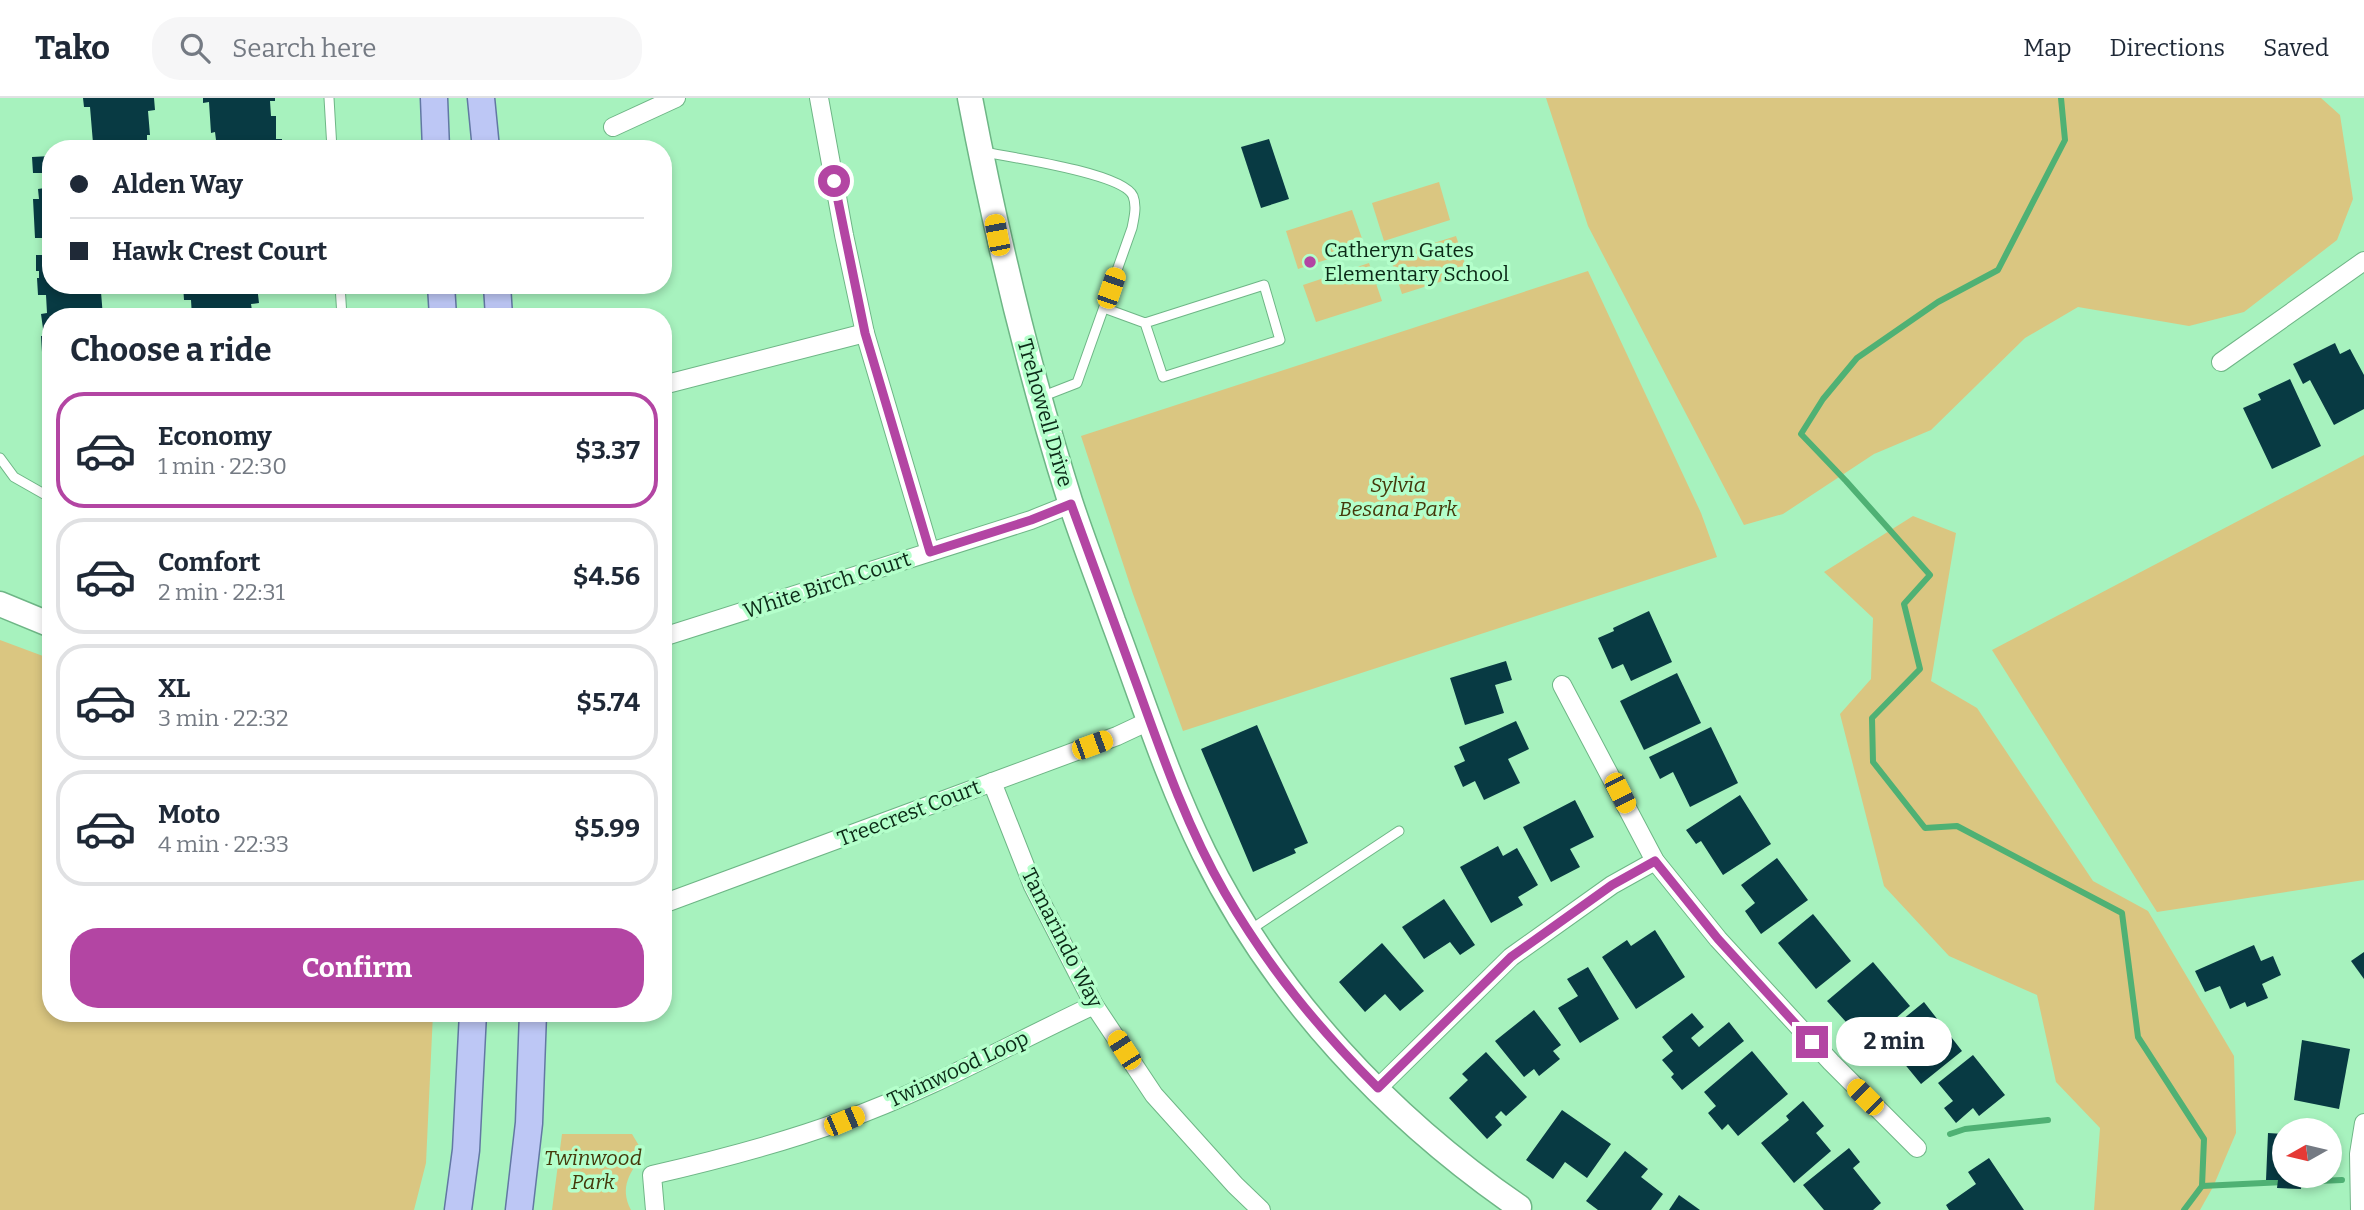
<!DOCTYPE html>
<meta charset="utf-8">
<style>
:root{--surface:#fff;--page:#f6f6f7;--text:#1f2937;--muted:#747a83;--line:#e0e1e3;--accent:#b345a3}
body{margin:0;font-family:Bitter,serif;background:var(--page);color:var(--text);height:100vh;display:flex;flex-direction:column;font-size:26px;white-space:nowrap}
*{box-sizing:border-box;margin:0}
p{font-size:23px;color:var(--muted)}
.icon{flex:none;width:38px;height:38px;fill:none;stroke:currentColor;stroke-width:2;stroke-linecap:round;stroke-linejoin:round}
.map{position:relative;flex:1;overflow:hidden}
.drawer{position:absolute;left:42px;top:210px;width:630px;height:714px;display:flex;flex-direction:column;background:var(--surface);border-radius:28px;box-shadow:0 4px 10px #0003}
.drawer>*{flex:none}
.hud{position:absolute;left:42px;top:42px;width:630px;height:154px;border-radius:28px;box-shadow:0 4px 10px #0003;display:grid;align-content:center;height:154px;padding:0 28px;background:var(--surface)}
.needle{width:46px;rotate:262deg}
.tools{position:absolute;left:2272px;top:1020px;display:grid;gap:14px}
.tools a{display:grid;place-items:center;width:70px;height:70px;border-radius:50%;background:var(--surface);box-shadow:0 4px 10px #0003;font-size:35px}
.end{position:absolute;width:32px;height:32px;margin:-16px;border:9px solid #b345a3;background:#fff;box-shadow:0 0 0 4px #fff}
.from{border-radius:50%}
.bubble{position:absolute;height:49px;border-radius:24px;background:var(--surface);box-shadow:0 4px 10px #0003;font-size:23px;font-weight:700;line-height:49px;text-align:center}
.car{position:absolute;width:21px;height:42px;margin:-21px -10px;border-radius:9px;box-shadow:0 0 5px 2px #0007;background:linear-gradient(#f5c518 24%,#345 0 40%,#f5c518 0 76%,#345 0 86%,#f5c518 0)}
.hud b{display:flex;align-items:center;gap:24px;height:66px;font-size:26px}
.hud b+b{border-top:2px solid var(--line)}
.hud i{width:18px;height:18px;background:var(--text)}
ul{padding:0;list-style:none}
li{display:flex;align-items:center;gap:21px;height:116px;margin:0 14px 10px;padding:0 14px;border:4px solid var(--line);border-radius:28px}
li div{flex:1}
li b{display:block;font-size:26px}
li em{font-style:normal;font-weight:700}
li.current{border-color:var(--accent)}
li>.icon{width:63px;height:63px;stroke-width:1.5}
h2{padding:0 28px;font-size:32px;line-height:84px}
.primary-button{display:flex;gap:14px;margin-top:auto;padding:14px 28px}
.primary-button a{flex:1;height:80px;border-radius:28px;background:var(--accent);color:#fff;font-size:28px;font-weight:700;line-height:80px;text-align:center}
header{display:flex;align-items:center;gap:42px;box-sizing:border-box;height:98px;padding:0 35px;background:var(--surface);border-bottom:2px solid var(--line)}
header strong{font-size:33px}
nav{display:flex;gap:38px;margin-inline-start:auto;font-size:24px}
.search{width:490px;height:63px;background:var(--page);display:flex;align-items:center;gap:18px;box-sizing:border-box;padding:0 24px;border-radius:28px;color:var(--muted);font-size:26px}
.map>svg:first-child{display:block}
.green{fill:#dac681}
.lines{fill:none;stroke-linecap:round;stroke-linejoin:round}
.stream{stroke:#4fb174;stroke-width:6}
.building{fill:#083a43}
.lane-casing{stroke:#6eb686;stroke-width:11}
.street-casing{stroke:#6eb686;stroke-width:20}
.secondary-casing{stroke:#6eb686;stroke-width:27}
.primary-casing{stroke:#6278a3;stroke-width:29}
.lane{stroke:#fff;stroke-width:9}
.street{stroke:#fff;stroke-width:18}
.secondary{stroke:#fff;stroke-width:24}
.primary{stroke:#bdc7f5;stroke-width:26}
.route{stroke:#b345a3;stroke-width:9}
.poi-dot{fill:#b345a3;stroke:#b4ffcb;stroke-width:2.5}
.labels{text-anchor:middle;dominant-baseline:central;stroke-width:7;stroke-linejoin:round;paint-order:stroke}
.poi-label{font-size:21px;fill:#0b2a17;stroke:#b4ffcb;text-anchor:start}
.street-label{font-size:21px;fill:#0b2a17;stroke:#b4ffcb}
.park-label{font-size:21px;font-style:italic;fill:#45390b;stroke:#b4ffcb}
</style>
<header>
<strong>Tako</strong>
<div class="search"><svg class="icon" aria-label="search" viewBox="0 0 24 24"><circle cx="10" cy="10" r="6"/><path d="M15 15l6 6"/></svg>Search here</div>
<nav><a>Map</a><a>Directions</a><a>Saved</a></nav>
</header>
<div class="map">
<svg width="2364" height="1112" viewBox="0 0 2364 1112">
<rect width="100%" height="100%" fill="#a7f2be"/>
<!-- green -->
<g class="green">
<polygon points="1546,0 2321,0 2340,17 2353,101 2337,142 2244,214 2189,228 2078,209 2025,240 1931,332 1874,356 1783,416 1744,427 1588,128"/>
<polygon points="1439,84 1450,122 1384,143 1372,105"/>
<polygon points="1352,112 1365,149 1298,171 1286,133"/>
<polygon points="1456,138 1468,175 1402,196 1390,159"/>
<polygon points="1369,165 1382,203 1316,224 1303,187"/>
<polygon points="1588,173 1701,415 1717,459 1183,633 1133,496 1081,338"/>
<polygon points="2364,357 2364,782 2157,814 1992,552"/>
<polygon points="1913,418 1956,435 1931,583 1977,610 2093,783 2148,813 2234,958 2236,1035 2213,1089 2200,1112 2094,1112 2100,1030 2056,984 2037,897 1949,858 1884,788 1840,616 1871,581 1873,520 1824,474"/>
<polygon points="0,542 51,561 51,915 433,915 426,1065 414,1112 0,1112"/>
<path d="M562,1036H632L644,1056C630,1074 619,1089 631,1112H552Z"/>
</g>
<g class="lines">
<!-- stream -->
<g class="stream">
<polyline points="2061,0 2065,42 1998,172 1938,204 1857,260 1823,301 1801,336 1846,383 1930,477 1904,506 1920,571 1872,620 1873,664 1925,730 1957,728 2122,815 2138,939 2204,1041 2202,1088 2184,1112"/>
<polyline points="1950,1036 1965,1031 2048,1022"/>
<polyline points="2295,1084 2342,1082"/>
<polyline points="2202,1088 2284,1084"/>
</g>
</g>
<!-- building -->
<g class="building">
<polygon points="83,0 154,0 155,12 148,13 150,37 147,37 147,42 156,51 93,51 96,47 93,45 90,9 84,9"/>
<polygon points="203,0 275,0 275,3 270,3 271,18 276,18 276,41 282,41 282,51 208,51 216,42 215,34 211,35 209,4 203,5"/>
<polygon points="1269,41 1289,101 1261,110 1241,49"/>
<polygon points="202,43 202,51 165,51 164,45"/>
<polygon points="51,58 51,187 107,187 107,194 101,194 103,219 51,219 51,262 49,262 48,254 42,254 41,238 44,238 41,216 47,215 46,197 38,197 37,180 39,180 39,173 36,173 36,157 43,157 42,140 35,140 33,101 39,101 38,91 45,90 44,75 33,75 32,59"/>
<polygon points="183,187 254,187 257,188 259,205 251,206 253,219 192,219 191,202 184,202"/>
<polygon points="2335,245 2340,256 2350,251 2364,277 2364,311 2334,327 2310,282 2303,286 2293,266"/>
<polygon points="2290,281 2321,348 2272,371 2243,310 2261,302 2258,296"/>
<polygon points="1649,513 1672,564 1631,583 1623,566 1612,571 1598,540 1614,533 1613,530"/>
<polygon points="1506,563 1512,582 1495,587 1504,615 1465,627 1450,580"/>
<polygon points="1677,575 1701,625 1644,652 1620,603"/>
<polygon points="1516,623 1529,651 1508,661 1520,685 1484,702 1475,683 1463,689 1454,668 1465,663 1459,649"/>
<polygon points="1257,627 1308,745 1294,751 1296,755 1253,774 1201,651"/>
<polygon points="1711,629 1738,685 1690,709 1673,674 1660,681 1649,659"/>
<polygon points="1740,697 1771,746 1723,777 1701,743 1696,746 1686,732"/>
<polygon points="1575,702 1594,739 1570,751 1580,769 1551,784 1523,729"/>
<polygon points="1498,748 1503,758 1517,750 1538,787 1518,799 1523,807 1491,825 1460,769"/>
<polygon points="1777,760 1808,802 1761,836 1745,813 1755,805 1741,787"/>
<polygon points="1444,801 1475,847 1460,857 1450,844 1424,861 1402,829"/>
<polygon points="1813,816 1851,863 1816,891 1778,845"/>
<polygon points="1655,832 1685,879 1636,911 1602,859 1627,842 1631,848"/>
<polygon points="1382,845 1424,893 1400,913 1385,896 1365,914 1339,884"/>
<polygon points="2254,847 2261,863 2273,858 2281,877 2262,886 2268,900 2247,909 2245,904 2230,911 2220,888 2205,894 2195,873"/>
<polygon points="2364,854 2364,881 2351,863"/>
<polygon points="1873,864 1910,908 1866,946 1827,903"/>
<polygon points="1588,869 1619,921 1580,945 1558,910 1578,898 1567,881"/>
<polygon points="1924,904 1962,953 1921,986 1898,958 1886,968 1870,948"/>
<polygon points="1534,912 1561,947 1553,953 1560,961 1539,978 1534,971 1524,979 1495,943"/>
<polygon points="1692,915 1704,929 1691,940 1699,949 1729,924 1744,943 1682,992 1671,979 1674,976 1662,962 1673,953 1662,939"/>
<polygon points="2302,942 2350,951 2339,1011 2294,1002"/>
<polygon points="1752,953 1788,996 1738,1038 1728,1026 1722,1032 1708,1015 1716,1008 1704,994"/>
<polygon points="1486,954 1527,999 1506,1018 1501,1013 1495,1019 1502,1027 1487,1041 1449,1000 1468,982 1462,976"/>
<polygon points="1973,957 2005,997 1979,1018 1973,1010 1956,1025 1944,1010 1953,1003 1938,985"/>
<polygon points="1803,1003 1824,1028 1816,1035 1831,1053 1794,1085 1761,1045 1789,1022 1786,1018"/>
<polygon points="1562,1012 1611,1046 1587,1080 1565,1064 1553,1081 1526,1062"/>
<polygon points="2268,1035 2284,1036 2284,1078 2302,1078 2301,1091 2277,1090 2278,1082 2266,1082"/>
<polygon points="1849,1050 1860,1064 1853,1070 1881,1105 1873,1112 1824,1112 1803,1087"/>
<polygon points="1625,1053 1648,1071 1641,1079 1663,1096 1651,1112 1598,1112 1586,1103"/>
<polygon points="1989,1060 2024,1112 1949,1112 1946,1107 1976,1086 1968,1074"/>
<polygon points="1679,1097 1700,1112 1669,1112"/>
</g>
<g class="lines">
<!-- lane casing -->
<g class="lane-casing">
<g id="lane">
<polyline points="329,0 332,51"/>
<path d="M983,54C1010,59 1123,75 1133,98C1137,108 1134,120 1132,130L1077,285L1041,299"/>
<polyline points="300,187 316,189 339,187"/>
<polyline points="340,187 342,219"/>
<polyline points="1104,210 1145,225 1163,279 1280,242 1264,187 1145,225"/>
<polyline points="0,360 14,379 51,400"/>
<polyline points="1250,832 1399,733"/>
</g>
</g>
<!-- street casing -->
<g class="street-casing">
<g id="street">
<polyline points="819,0 844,137 865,235 930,454"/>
<polyline points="613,29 676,0"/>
<polyline points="2221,264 2364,163"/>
<polyline points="663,287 865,235"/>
<polyline points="663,539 1031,422 1071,406"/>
<polyline points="1562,587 1655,763 1718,841 1831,964 1917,1050"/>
<polyline points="992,684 1033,788 1094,907 1154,997 1235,1087 1261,1112"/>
<polyline points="668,804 1117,638 1149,623"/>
<polyline points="1378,990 1511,859 1612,787 1655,763"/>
<path d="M655,1112L652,1077C717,1062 780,1046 842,1023C929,992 1011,946 1094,907"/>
<polyline points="2360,1112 2359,1056 2364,1025"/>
</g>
</g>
<!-- secondary casing -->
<g class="secondary-casing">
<g id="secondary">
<path d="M970,0C996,136 1028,270 1070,403C1083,443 1099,483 1113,523C1142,600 1167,680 1204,755C1274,897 1388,1019 1519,1109L1516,1112"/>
<polyline points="0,506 51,527"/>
</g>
</g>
<!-- primary casing -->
<g class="primary-casing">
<g id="primary">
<polyline points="434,0 436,51"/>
<polyline points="481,0 486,51"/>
<polyline points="441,187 443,219"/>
<polyline points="497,187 499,219"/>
<polyline points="458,1112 466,1052 473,915"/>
<polyline points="519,1112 529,1025 533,915"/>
</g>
</g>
<!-- lane -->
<use href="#lane" class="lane"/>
<!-- street -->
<use href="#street" class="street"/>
<!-- secondary -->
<use href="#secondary" class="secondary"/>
<!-- primary -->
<use href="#primary" class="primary"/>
</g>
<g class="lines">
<!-- route -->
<path class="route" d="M834,83L865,235L930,454L1031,422L1071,406C1093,468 1116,529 1138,590C1163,660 1188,731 1225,795C1268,869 1318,930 1378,990L1511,859L1612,787L1655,763L1718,841L1812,944"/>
</g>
<!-- markers -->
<circle class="poi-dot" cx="1310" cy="164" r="7"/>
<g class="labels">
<!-- poi labels -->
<g class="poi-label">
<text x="1324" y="152">Catheryn Gates<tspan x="1324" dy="24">Elementary School</tspan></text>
</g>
<!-- street labels -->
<g class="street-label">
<text transform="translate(1045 315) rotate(74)">Trehowell Drive</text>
<text transform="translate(827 487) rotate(-18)">White Birch Court</text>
<text transform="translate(909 715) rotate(-21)">Treecrest Court</text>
<text transform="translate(1062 840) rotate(63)">Tamarindo Way</text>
<text transform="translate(958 971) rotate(-25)">Twinwood Loop</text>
</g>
<!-- park labels -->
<g class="park-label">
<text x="1398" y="387">Sylvia<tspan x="1398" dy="24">Besana Park</tspan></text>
<text x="593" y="1060">Twinwood<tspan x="593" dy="24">Park</tspan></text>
</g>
</g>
</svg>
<div class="tools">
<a><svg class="needle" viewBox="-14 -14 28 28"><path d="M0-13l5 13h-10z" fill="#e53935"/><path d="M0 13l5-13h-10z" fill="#747a83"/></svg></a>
</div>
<i class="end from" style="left:834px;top:83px"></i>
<i class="end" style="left:1812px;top:944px"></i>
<div class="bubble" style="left:1836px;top:919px;width:116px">2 min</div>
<i class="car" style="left:997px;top:137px;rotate:349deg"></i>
<i class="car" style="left:1111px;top:190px;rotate:19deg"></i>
<i class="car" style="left:1092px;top:647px;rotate:70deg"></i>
<i class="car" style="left:1620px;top:695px;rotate:153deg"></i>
<i class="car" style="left:1124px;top:952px;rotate:327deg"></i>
<i class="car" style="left:1865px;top:999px;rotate:315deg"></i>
<i class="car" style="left:844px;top:1023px;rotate:67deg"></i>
<div class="hud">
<b><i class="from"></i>Alden Way</b>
<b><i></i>Hawk Crest Court</b>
</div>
<section class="drawer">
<h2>Choose a ride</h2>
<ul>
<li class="current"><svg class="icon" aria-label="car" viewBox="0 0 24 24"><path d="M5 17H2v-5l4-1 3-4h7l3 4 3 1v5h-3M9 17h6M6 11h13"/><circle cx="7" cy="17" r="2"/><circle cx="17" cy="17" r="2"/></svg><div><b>Economy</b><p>1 min · 22:30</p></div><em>$3.37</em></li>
<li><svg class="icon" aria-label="car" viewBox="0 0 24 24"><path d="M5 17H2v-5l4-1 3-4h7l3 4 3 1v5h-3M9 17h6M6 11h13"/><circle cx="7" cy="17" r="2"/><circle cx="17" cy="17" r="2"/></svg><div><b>Comfort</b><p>2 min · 22:31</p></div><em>$4.56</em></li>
<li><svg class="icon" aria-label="car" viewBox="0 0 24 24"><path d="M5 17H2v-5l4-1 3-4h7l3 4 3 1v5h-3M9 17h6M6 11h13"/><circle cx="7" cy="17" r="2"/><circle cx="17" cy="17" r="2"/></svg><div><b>XL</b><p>3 min · 22:32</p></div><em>$5.74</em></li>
<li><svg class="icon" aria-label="car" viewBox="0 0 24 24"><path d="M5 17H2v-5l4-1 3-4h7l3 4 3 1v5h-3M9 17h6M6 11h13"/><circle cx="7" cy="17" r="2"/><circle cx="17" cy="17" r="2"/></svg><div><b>Moto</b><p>4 min · 22:33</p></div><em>$5.99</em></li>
</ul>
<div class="primary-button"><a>Confirm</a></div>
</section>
</div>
